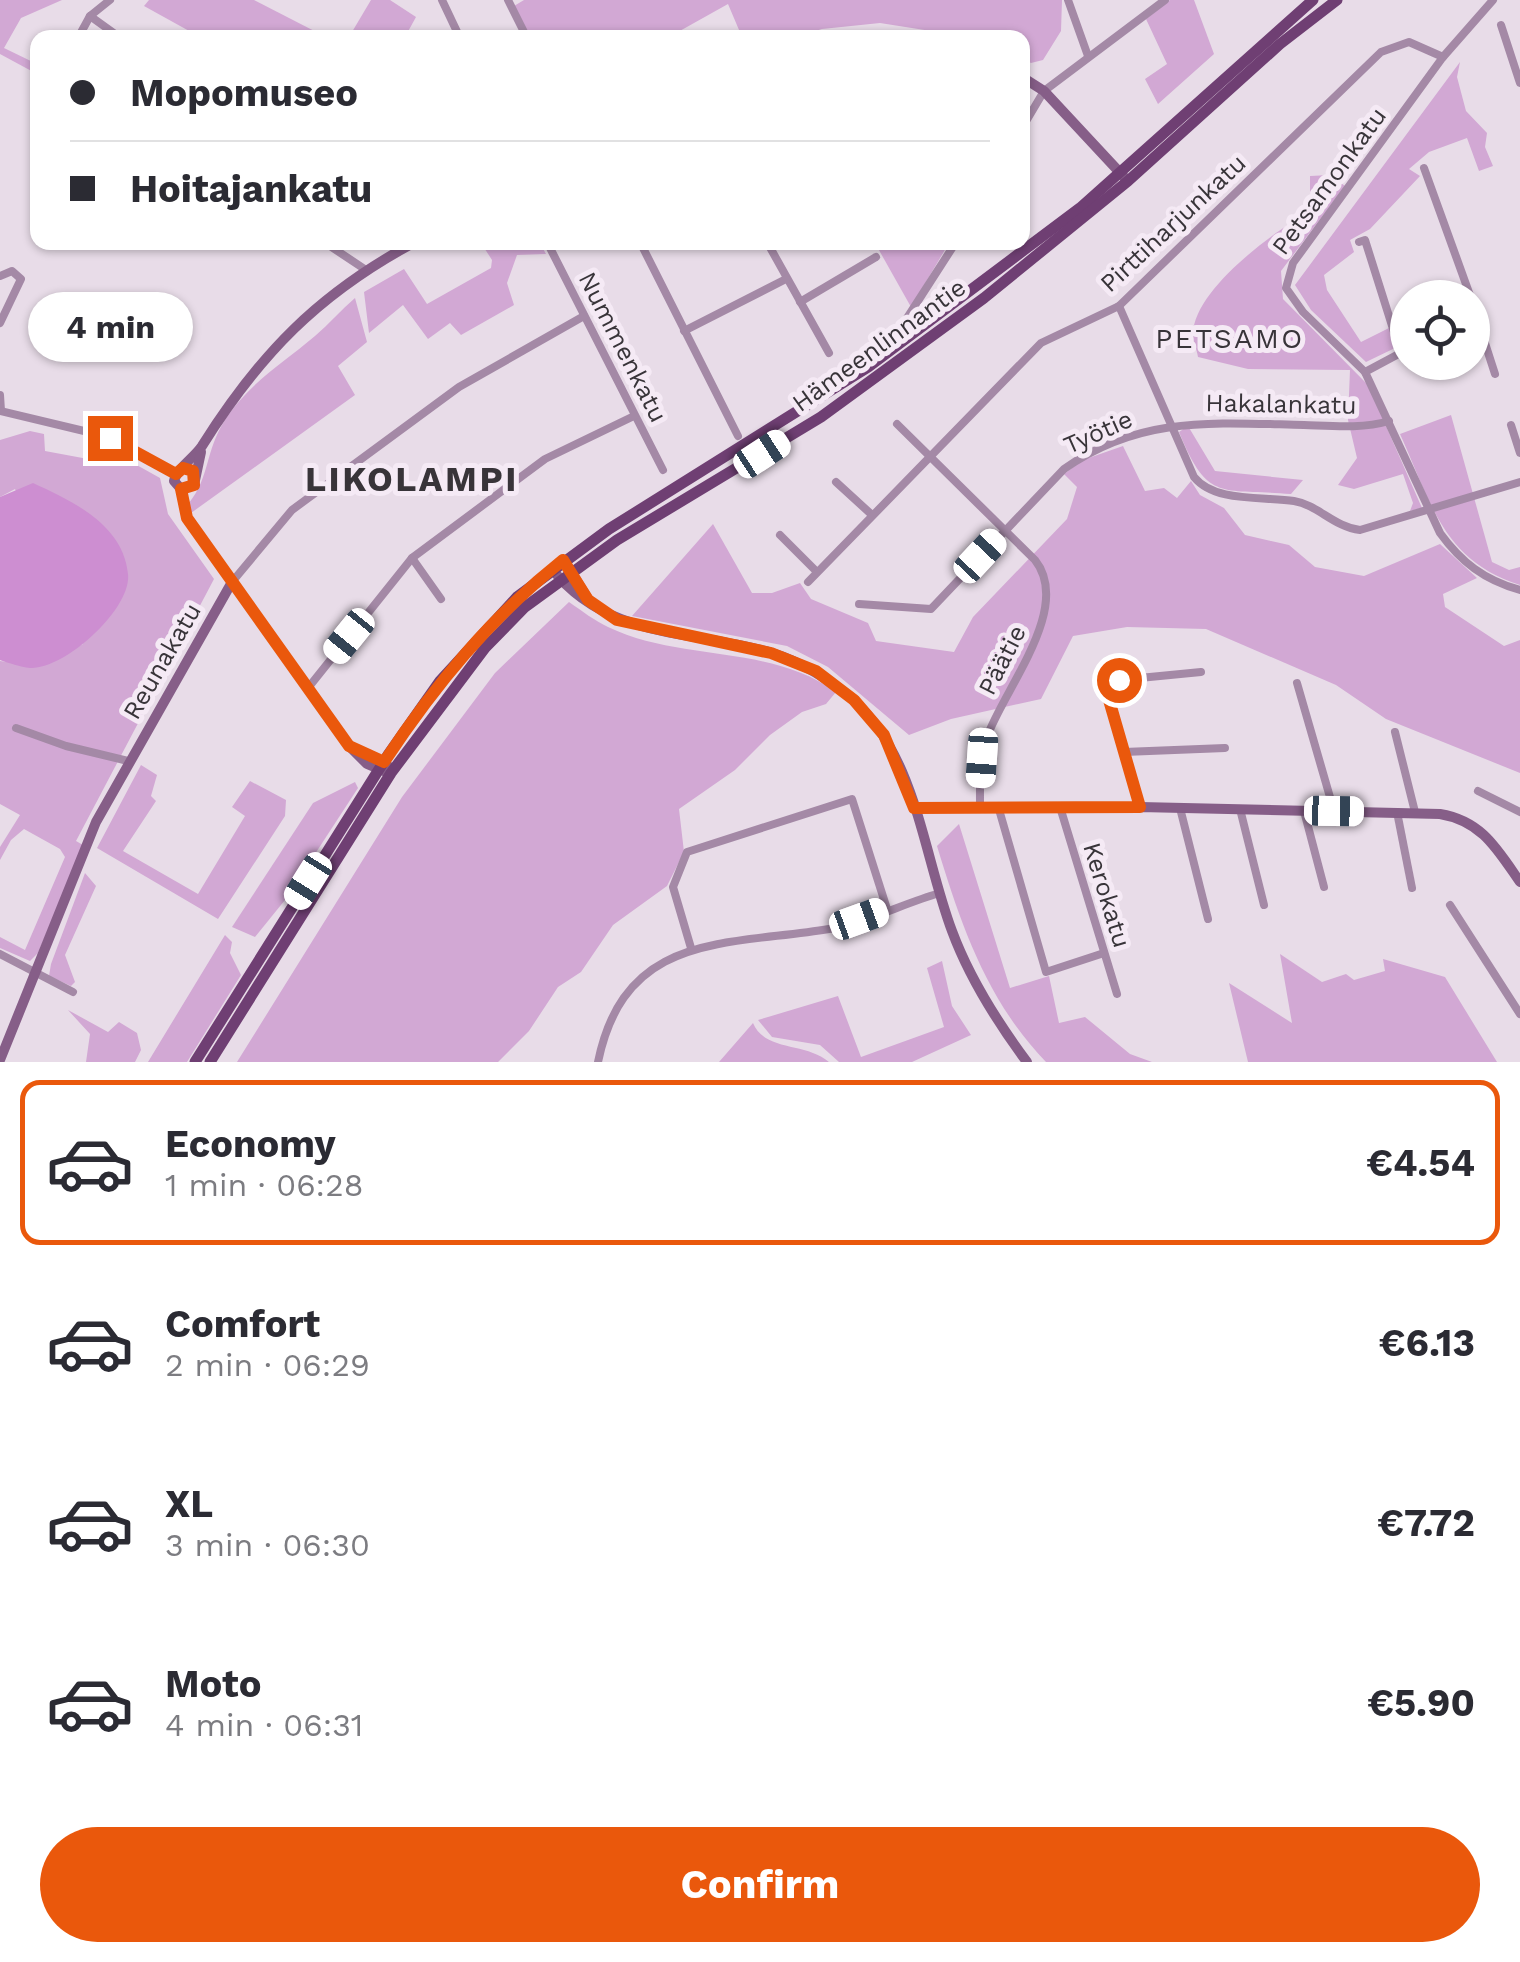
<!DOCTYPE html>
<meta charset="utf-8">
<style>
:root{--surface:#fff;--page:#f2f2f3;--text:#2b2b33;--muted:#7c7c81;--line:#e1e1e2;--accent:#ea580c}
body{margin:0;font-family:"Work Sans",sans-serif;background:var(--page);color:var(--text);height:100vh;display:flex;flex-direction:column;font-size:38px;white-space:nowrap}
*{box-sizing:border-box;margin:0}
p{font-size:32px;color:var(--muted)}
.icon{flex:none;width:55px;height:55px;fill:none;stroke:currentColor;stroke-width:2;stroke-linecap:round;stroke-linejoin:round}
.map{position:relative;height:1062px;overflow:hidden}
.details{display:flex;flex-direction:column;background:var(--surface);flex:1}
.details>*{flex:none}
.banner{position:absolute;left:30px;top:30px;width:1000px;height:220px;border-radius:20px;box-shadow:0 2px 8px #0004;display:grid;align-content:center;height:220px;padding:0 40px;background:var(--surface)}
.tools{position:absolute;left:1390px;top:280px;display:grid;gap:20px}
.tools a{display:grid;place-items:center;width:100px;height:100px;border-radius:50%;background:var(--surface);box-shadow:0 2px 8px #0004;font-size:50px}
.end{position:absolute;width:45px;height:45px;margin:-22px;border:12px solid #ea580c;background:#fff;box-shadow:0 0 0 5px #fff}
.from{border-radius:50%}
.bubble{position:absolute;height:70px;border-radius:35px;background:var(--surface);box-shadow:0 2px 8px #0004;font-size:32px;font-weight:700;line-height:70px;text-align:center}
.car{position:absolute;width:30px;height:60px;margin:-30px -15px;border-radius:12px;box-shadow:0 0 8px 2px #0007;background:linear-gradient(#fff 24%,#345 0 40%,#fff 0 76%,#345 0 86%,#fff 0)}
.banner b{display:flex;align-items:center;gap:35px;height:95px;font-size:38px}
.banner b+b{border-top:2px solid var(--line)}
.banner i{width:25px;height:25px;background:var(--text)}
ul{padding:18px 0 0;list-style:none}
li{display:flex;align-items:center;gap:30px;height:165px;margin:0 20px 15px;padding:0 20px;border:5px solid transparent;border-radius:20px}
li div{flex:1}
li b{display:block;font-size:38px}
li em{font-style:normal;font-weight:700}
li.active{border-color:var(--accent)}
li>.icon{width:90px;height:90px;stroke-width:1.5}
.action{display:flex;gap:20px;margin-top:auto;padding:20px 40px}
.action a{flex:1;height:115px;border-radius:60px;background:var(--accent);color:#fff;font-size:40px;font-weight:700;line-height:115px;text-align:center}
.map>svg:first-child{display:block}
.green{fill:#d2a8d4}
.water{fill:#cd8ed1}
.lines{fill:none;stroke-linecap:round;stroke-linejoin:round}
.street{stroke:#a489a6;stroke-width:8}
.secondary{stroke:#865e88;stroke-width:10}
.primary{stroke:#6f3f73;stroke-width:11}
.route{stroke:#ea580c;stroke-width:12}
.labels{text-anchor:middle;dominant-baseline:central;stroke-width:10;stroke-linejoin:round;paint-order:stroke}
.street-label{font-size:25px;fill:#383439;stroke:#f5eaf5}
.neighbourhood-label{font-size:28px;letter-spacing:2.5px;fill:#383439;stroke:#f5eaf5}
.district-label{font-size:35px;font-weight:bold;letter-spacing:2.5px;fill:#383439;stroke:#f5eaf5}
</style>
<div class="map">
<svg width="1520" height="1062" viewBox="0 0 1520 1062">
<rect width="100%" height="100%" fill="#e8dce8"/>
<!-- green -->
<g class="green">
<polygon points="0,0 62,0 21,18 4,48 37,64 37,74 0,54"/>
<polygon points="149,0 254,0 326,37 200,37 144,6"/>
<polygon points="371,0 390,0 416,17 405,37 349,37"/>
<polygon points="524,0 1062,0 1061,31 1043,60 1031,63 1023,58 1022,38 969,37 880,23 822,29 796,37 742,37 728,4 669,37 553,38 548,33 530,37 514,6"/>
<polygon points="1170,0 1194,0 1214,54 1158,104 1145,79 1167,64 1146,19"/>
<polygon points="1460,62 1457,77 1466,111 1487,133 1485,147 1493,166 1479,171 1467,138 1429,152 1409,169 1420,176 1370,229 1350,240 1354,252 1324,275 1327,290 1361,342 1389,328 1395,348 1366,362 1311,310 1295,285"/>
<path d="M1330,175L1345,186L1281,271L1283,299L1368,385L1422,508L1410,511L1413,503L1403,474L1354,489L1338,485L1357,458L1348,420L1350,370L1248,369L1198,357C1197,350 1193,341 1193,334C1194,289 1275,231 1310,211V176Z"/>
<polygon points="481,243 540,243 546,254 517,255 507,283 514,305 461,335 450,323 428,339 403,305 369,333 364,292 404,269 427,304 491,268 492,260"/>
<polygon points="875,243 949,243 911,307"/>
<path d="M355,298L367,342L338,366L355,395L191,513L189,503C210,477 205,451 225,420C250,382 282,364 315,336C329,324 341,310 355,298Z"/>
<path d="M1451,415L1492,562L1509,570L1520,567V585C1442,560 1431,502 1400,434Z"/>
<path d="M1188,426L1215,471L1303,480L1291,494C1220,488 1208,503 1179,432Z"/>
<polygon points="30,431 44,434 45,451 88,459 99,444 160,478 168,514 214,579 76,841 83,845 38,953 30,961 0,948 0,937 25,950 65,857 60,849 24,829 11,840 0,860 0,847 20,815 0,804 0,661 40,666 83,644 15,489 0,497 0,440"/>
<polygon points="1123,446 1145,491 1164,488 1177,498 1191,481 1200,495 1224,508 1245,535 1289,545 1315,567 1364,576 1440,544 1477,578 1443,594 1445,607 1504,646 1520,640 1520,773 1386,719 1336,685 1206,629 1127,627 1073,636 1041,699 951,719 909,735 828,667 787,646 632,616 713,524 752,593 772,593 800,583 811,599 868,623 876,641 954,652 973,617 1067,519 1077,487 1064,474 1083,460"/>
<path d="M569,602C582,611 595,621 608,627C681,662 770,644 836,692L826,704L802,712L770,735L735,770L679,809L684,852L667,886L613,925L581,972L558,987L529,1031L498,1062H237L402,797L495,673Z"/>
<polygon points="141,765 157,775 151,796 156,801 123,851 198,894 245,816 232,807 250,781 286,800 285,816 218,919 97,848"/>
<polygon points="355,782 358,788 285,900 255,937 232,927 313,803"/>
<path d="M959,824L1010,988L1049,976L1059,1023L1085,1017L1130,1054L1152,1062H1046C987,1001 961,925 937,846Z"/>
<polygon points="85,873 96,886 65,955 75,982 71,986 49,976 51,964"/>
<polygon points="225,935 232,942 230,953 241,975 187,1062 148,1062"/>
<polygon points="1280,954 1322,982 1346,974 1354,980 1385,971 1383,959 1445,977 1497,1062 1248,1062 1229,983 1292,1023"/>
<polygon points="942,961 952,1006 971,1035 912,1062 839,1062 820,1045 772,1037 758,1020 838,996 861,1057 944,1027 927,968"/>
<polygon points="68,1010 108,1032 119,1022 137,1033 141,1050 135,1062 86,1062 90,1034"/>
<path d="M753,1023C765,1052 806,1042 829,1062H719Z"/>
</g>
<!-- water -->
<path class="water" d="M33,483C72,501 123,524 128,574C132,609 64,670 30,668C20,667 9,663 0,660V497Z"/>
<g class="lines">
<!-- street -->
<g class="street">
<polyline points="442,0 460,38"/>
<polyline points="508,0 527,38"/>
<polyline points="1068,0 1088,56"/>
<path d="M1493,0L1443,57L1293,263L1286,288L1303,312L1365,372L1440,533C1461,562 1484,580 1520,590"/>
<polyline points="90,16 115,34"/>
<polyline points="1501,25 1520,83"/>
<polyline points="78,38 90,16 110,0"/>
<polyline points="1022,128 1044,91 1165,0"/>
<polyline points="1424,168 1471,298"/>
<polyline points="324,242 366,270"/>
<polyline points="547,242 663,470"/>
<polyline points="640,242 738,436"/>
<polyline points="767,242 829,353"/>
<polyline points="1359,242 1365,240 1400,351"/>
<polyline points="0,276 12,271 21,279 0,323"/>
<polyline points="800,302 876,257"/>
<polyline points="1472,303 1495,374"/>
<path d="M1119,306L1194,477C1215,503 1263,496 1294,501C1318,505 1334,527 1360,530L1520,482"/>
<polyline points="684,331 786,279"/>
<polyline points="898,332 956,242"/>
<polyline points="1365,372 1408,349"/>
<polyline points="0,395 1,411"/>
<polyline points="0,411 105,436 176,473"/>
<path d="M897,424L1035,560C1073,608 1004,689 987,737C979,758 980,783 980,806"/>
<polyline points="1511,425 1520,453"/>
<polyline points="836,482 871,514"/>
<polyline points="780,535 816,571"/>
<polyline points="412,558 441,599"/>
<polyline points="232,582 292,510 459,387 584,316"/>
<polyline points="808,582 1041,343 1119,306 1381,52 1409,42 1443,57"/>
<path d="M859,604L931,609L1064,469C1140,415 1216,423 1304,425C1332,426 1362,429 1389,421"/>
<polyline points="1297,683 1334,811"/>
<polyline points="308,688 412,558 545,459 634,416"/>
<polyline points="16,728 66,746 128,761"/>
<polyline points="1395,732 1415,812"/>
<polyline points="1124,752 1225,748"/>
<polyline points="1478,791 1520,812"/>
<polyline points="998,806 1046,972 1104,953"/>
<polyline points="1060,807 1117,994"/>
<polyline points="1140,807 1107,687 1119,680 1201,672"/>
<polyline points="1180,808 1208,919"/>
<polyline points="1240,809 1264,905"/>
<polyline points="1304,811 1324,887"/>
<polyline points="1397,812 1412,888"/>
<polyline points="1450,905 1520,1014"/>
<polyline points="691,948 673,887 687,852 852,799 887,909"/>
<polyline points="0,954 73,992"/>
<path d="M598,1062C625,931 727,946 829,929C866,923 904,903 940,893"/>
</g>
<!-- secondary -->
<g class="secondary">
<polyline points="1022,77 1044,91 1124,177"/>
<polyline points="181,489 187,518 349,746 367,764 386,772"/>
<path d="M181,489L174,481C177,468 194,458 202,446C260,354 318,294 415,242"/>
<polyline points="181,489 194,485 201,452"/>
<polyline points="568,567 588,599"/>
<path d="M552,569C607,640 695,630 772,653C802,662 827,678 851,698C916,754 923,854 952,931C969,977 998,1023 1027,1062"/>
<polyline points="354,748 388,766"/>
<path d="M914,808L1140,807L1440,814C1482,821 1497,849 1520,882"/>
<polyline points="0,1060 96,822 232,582"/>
</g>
<!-- primary -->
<g class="primary">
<polyline points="195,1062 388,755 440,681 517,597 609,529 868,367 1080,208 1313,0"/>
<polyline points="210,1062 391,773 485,648 525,607 617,540 821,417 984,298 1128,181 1280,44 1337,0"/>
</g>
</g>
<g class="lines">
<!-- route -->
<path class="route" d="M110,438L176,474L183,468L193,471L194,485L181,489L187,518L349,746L384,762C435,685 490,618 563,560L588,600L617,620L771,653L816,671L854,700L884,735L914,808L1140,807L1107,693L1110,684L1119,680"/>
</g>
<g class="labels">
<!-- street labels -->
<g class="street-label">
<text transform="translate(1329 181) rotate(-54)">Petsamonkatu</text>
<text transform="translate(1173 223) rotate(-43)">Pirttiharjunkatu</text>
<text transform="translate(879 345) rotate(-36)">Hämeenlinnantie</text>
<text transform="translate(623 347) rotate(63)">Nummenkatu</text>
<text transform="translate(1281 404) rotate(1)">Hakalankatu</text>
<text transform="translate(1098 432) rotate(-24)">Työtie</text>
<text transform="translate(1002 660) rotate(-63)">Päätie</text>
<text transform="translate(162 661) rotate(-60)">Reunakatu</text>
<text transform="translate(1107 895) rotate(73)">Kerokatu</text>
</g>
<!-- neighbourhood labels -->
<g class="neighbourhood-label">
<text x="1230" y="338">PETSAMO</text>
</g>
<!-- district labels -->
<g class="district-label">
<text x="412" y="479">LIKOLAMPI</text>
</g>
</g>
</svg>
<div class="tools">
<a><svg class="icon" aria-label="locate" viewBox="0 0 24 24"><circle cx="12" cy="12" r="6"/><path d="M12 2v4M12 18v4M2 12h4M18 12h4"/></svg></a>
</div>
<i class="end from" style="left:1119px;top:680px"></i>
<i class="end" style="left:110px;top:438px"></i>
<div class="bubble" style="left:28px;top:292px;width:165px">4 min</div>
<i class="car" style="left:762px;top:454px;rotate:57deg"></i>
<i class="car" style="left:980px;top:556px;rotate:43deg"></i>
<i class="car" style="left:349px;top:636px;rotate:219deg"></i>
<i class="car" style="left:982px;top:758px;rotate:184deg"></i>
<i class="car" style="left:1334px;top:811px;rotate:91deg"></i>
<i class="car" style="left:308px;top:881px;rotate:212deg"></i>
<i class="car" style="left:859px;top:919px;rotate:70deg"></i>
<div class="banner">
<b><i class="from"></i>Mopomuseo</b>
<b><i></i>Hoitajankatu</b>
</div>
</div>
<section class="details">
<ul>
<li class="active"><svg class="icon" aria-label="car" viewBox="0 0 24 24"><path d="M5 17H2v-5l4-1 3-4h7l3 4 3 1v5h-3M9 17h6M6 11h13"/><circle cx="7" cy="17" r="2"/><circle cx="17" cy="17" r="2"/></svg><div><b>Economy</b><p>1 min · 06:28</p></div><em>€4.54</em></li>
<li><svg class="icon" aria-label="car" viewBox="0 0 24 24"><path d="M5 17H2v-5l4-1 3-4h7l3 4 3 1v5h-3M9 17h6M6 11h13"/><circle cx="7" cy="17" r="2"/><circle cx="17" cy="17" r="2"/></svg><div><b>Comfort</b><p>2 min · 06:29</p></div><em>€6.13</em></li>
<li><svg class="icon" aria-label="car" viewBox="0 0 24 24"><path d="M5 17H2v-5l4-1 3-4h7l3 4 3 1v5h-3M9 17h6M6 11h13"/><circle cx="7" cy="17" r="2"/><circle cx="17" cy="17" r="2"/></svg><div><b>XL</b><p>3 min · 06:30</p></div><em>€7.72</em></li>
<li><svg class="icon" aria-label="car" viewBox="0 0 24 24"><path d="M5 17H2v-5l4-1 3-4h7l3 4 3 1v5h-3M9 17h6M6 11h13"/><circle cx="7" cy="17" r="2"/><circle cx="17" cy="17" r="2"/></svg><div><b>Moto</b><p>4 min · 06:31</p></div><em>€5.90</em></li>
</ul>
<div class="action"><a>Confirm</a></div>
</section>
